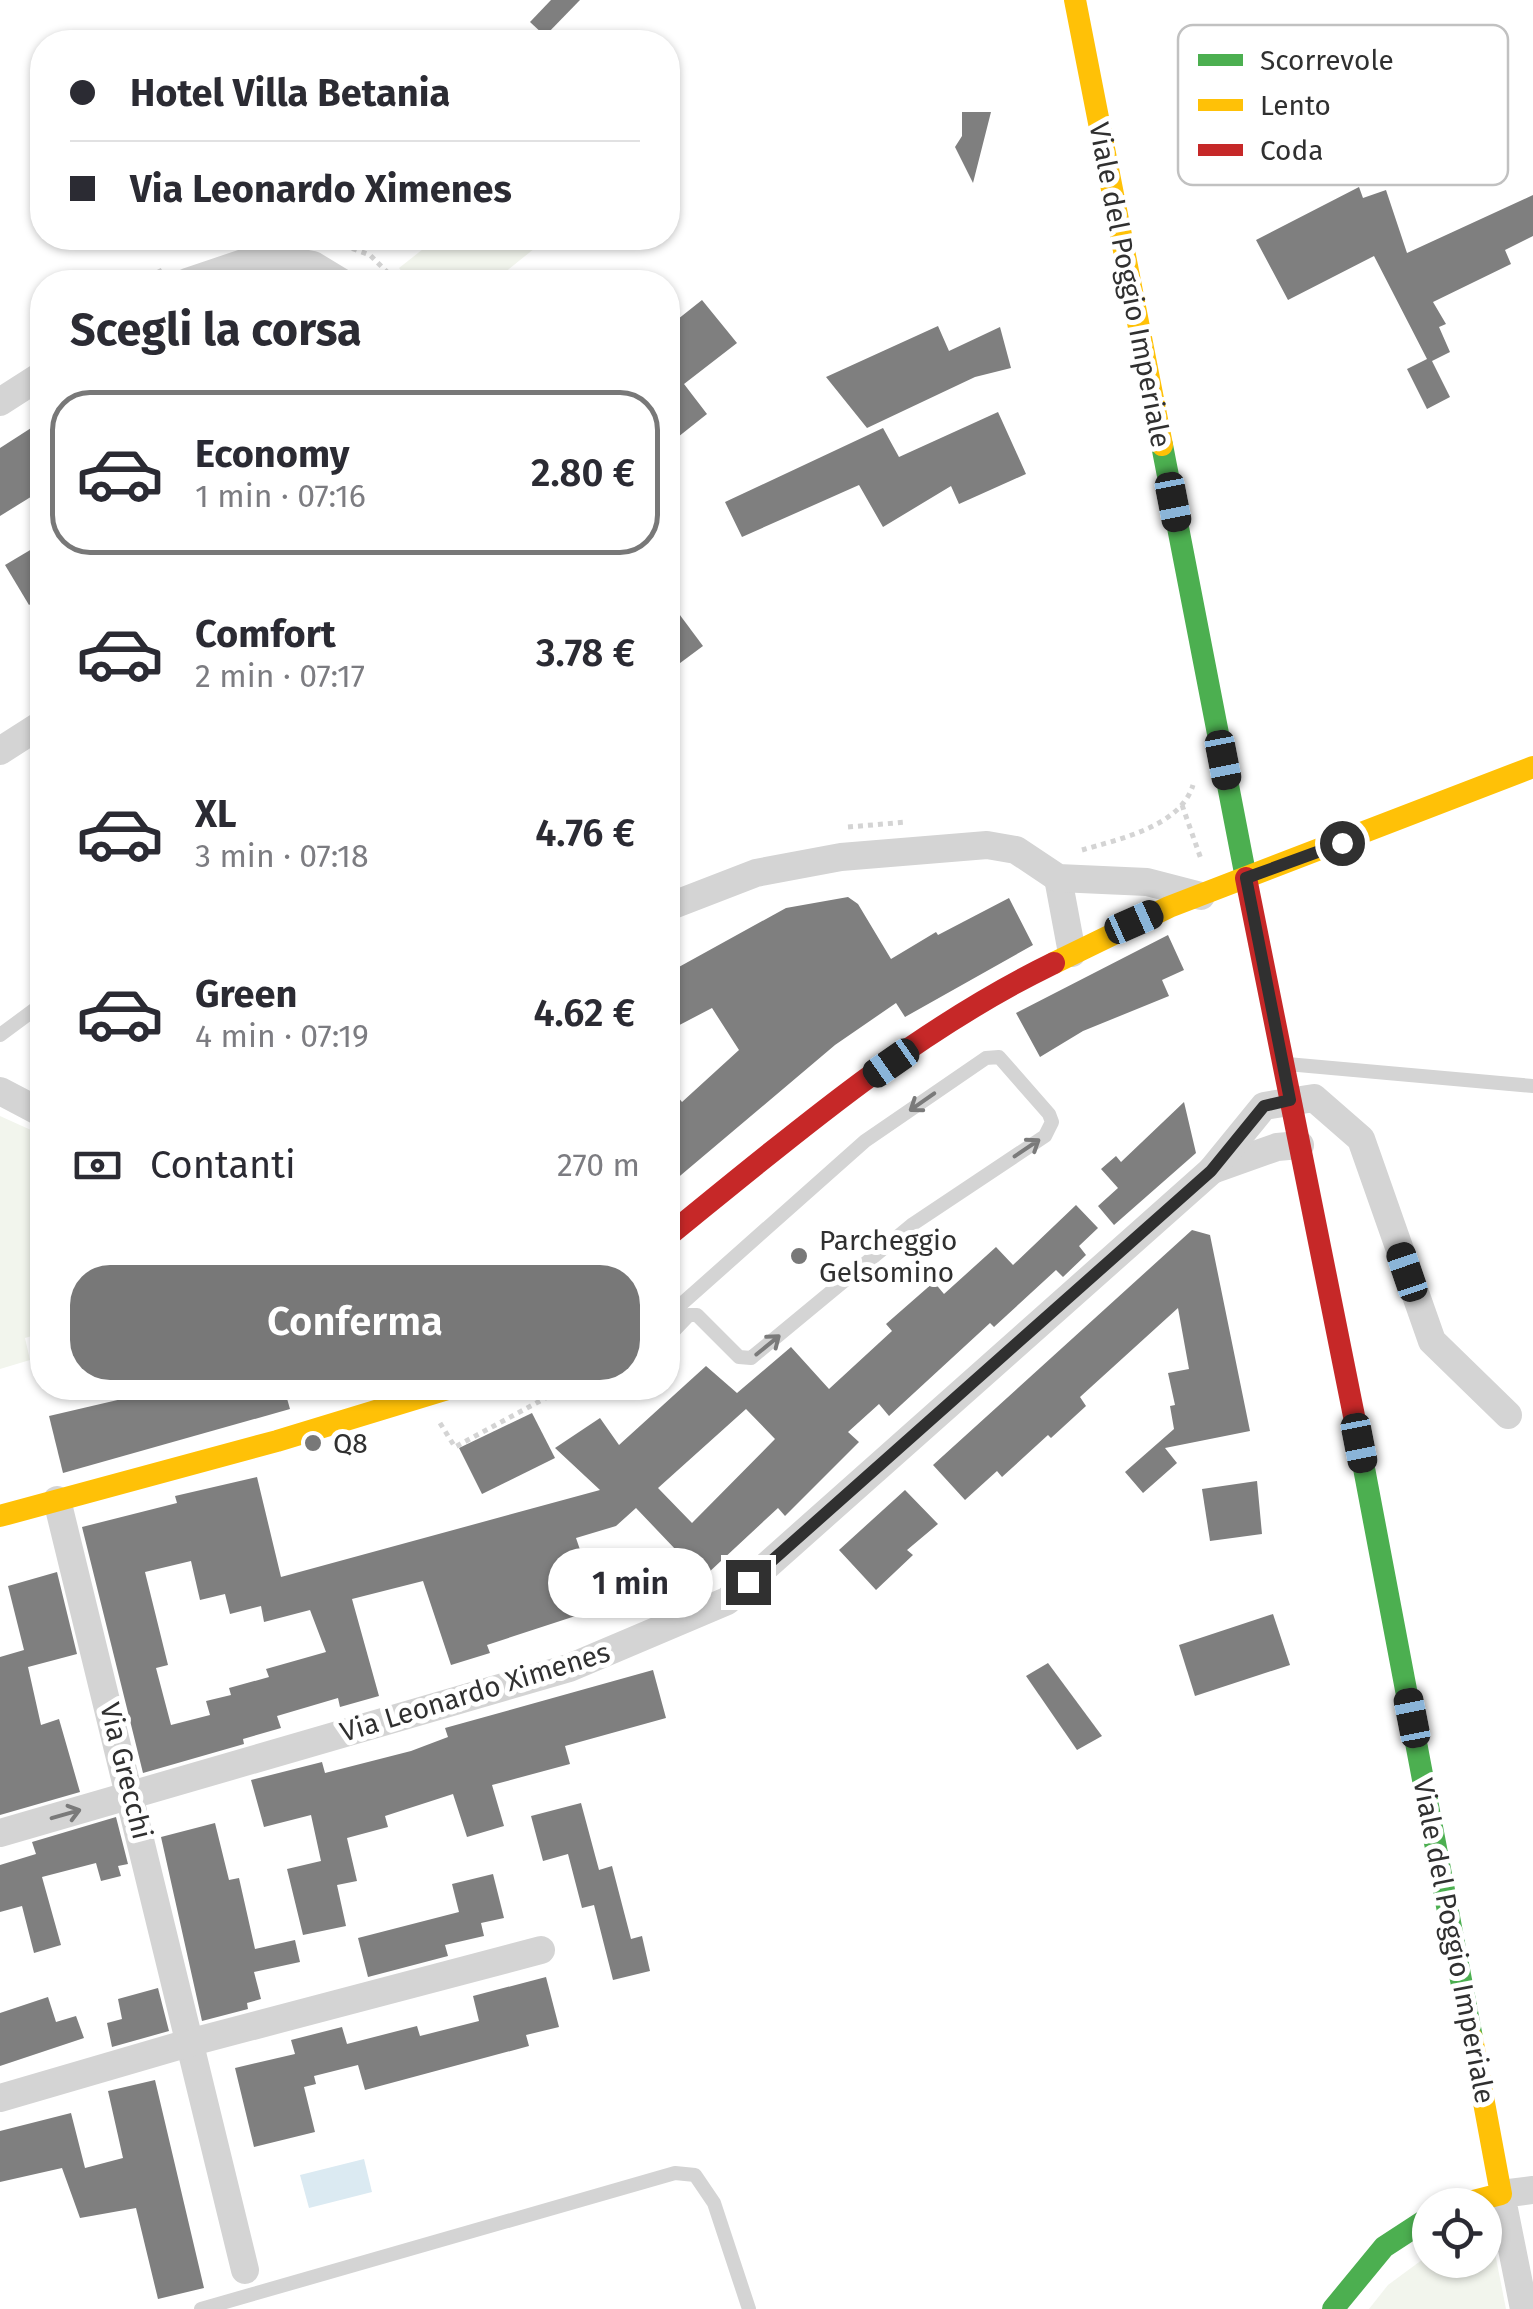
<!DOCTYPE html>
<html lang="it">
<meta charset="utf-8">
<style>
:root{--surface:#fff;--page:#f2f2f3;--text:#2b2b33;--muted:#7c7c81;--line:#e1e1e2;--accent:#787878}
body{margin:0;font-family:"Fira Sans",sans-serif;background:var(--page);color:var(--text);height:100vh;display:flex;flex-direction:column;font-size:38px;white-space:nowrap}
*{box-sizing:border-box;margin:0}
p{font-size:32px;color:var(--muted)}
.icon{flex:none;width:55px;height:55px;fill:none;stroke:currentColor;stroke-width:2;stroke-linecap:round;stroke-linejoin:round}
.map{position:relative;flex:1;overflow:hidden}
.side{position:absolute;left:30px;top:270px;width:650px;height:1130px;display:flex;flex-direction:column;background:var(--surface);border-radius:40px;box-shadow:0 2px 8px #0004}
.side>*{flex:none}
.hud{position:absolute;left:30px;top:30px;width:650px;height:220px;border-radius:40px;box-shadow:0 2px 8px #0004;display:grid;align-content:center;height:220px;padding:0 40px;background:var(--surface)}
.controls{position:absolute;left:1412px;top:2188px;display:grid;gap:20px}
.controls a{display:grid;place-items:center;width:90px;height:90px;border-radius:50%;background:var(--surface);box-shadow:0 2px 8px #0004;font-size:50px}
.end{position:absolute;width:45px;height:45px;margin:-22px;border:12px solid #303030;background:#fff;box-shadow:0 0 0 5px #fff}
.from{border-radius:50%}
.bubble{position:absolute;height:70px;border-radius:35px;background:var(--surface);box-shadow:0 2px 8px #0004;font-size:32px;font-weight:600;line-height:70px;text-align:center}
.car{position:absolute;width:30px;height:60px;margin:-30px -15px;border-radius:12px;box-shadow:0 0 8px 2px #0007;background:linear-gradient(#222 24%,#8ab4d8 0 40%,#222 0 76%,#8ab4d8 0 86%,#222 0)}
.hud b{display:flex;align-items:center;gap:35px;height:95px;font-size:38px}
.hud b+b{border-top:2px solid var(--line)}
.hud i{width:25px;height:25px;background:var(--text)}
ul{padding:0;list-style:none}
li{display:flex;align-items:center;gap:30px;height:165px;margin:0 20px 15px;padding:0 20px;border:5px solid transparent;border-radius:40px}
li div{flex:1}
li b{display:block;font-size:38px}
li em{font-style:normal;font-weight:600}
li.selected{border-color:var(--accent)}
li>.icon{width:90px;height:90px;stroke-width:1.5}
h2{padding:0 40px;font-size:45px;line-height:120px}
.pay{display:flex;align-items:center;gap:25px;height:110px;padding:0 40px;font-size:38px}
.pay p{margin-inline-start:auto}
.button{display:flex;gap:20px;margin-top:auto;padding:20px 40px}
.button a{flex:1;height:115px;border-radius:40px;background:var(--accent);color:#fff;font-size:40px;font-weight:600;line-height:115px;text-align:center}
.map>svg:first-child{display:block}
.green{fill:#f2f5ed}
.water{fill:#dbeaf2}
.building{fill:#7f7f7f;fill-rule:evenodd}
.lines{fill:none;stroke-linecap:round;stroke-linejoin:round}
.path{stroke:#d4d4d4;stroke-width:5;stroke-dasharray:5 5;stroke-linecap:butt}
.lane{stroke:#d4d4d4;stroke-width:14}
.street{stroke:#d4d4d4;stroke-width:28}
.fast{stroke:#4caf50;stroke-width:22}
.slow{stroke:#ffc107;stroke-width:22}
.jam{stroke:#c62828;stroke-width:22}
.oneway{stroke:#7a7a7a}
.route{stroke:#303030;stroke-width:12}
.poi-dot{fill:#787878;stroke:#fff;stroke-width:4}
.labels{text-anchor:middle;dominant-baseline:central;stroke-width:10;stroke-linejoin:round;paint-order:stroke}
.street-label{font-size:28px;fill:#303030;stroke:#fff}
.poi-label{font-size:28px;fill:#303030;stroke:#fff;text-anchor:start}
.key{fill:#fff;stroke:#c1c1c1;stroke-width:2.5}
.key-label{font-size:28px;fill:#303030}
</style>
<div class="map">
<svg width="1533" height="2309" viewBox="0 0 1533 2309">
<rect width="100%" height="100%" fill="#fff"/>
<!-- green -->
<g class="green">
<polygon points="437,238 535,238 540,244 493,282 411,282 399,268"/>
<polygon points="0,1116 42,1135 42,1333 25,1338 30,1360 0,1369"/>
<polygon points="1485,2236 1494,2248 1506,2309 1369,2309 1388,2285 1430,2254 1430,2260 1485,2260"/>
</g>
<!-- water -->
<polygon class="water" points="364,2159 372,2192 309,2208 300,2175"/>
<!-- building -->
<g class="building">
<polygon points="551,0 580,0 545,36 530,22"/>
<polygon points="962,112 991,112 973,183 955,147 962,136"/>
<polygon points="1359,187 1363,198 1386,190 1407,253 1533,195 1533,236 1505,250 1511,264 1433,302 1446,324 1439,327 1450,352 1432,361 1450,397 1427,409 1407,369 1427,359 1374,256 1288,300 1256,240"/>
<polygon points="702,300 737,343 684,384 707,414 678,437 668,424 668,327"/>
<polygon points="938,326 949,351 1000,327 1011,368 975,377 867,428 826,377"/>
<polygon points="998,412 1026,474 959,504 951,486 883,527 859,485 742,537 725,502 883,428 899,457"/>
<polygon points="42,421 42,490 0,516 0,448"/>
<polygon points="42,543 42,597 29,605 5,565"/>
<polygon points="668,599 703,646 668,672"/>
<polygon points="848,897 858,904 891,959 936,932 938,935 1009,898 1033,945 905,1017 896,1003 835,1045 668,1186 668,1085 682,1102 739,1050 712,1008 668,1031 668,973 786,908"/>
<polygon points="1168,935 1184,970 1162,980 1169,996 1083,1031 1040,1057 1016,1013"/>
<polygon points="1184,1102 1196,1153 1114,1225 1098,1206 1118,1188 1101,1169 1116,1156 1121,1162"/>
<path d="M1076,1205L1098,1228L1079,1246L1086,1255L1063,1277L1056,1270L994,1327L990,1323L889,1416L879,1404L848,1432L859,1442L785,1516L778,1508L693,1587L667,1559L676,1550L636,1508L616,1526L576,1538L600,1608L487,1645L490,1653L451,1665L423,1581L352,1599L379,1696L340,1707L338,1698L277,1716L281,1728L243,1739L244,1744L143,1773L82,1527L177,1503L175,1496L257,1477L281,1577L600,1490L555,1448L600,1418L619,1445L706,1366L737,1393L791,1347L829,1389L892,1331L886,1324L934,1282L944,1294L996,1247L1013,1265ZM746,1409L775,1439L692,1523L658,1488ZM191,1561L200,1600L225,1594L230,1614L261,1606L264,1622L310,1610L326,1652L266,1669L269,1677L229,1688L231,1695L206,1701L210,1715L171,1725L156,1668L168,1665L145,1572Z"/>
<polygon points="1192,1230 1210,1235 1250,1431 1165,1448 1177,1463 1143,1493 1125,1472 1174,1429 1170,1406 1175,1405 1168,1373 1189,1369 1178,1308 1080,1397 1086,1406 1051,1438 1048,1435 1002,1477 997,1471 965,1500 933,1465"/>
<polygon points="169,1388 284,1388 290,1409 63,1473 49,1416"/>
<polygon points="532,1413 555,1458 482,1494 459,1448"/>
<polygon points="1257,1481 1262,1534 1210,1541 1202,1489"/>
<polygon points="905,1490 938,1524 907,1550 913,1555 876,1590 839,1550"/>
<polygon points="57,1572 77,1654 28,1667 41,1725 59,1719 80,1792 0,1815 0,1657 24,1650 8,1586"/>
<polygon points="1273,1614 1290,1665 1195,1696 1179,1645"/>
<polygon points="1048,1663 1102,1736 1077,1750 1026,1676"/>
<polygon points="653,1670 666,1718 565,1746 570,1764 492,1785 504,1826 467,1837 453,1794 385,1816 388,1827 347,1838 357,1881 337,1885 346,1926 303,1935 287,1869 321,1861 311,1815 264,1827 251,1780 322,1762 325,1773 411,1751 448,1737 445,1728"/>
<polygon points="581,1803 599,1870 612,1866 631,1939 642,1936 650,1971 613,1980 594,1905 582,1908 568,1854 543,1861 531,1816"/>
<polygon points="116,1817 128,1864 118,1866 121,1876 101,1881 96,1863 42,1877 61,1945 34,1953 22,1906 0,1912 0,1865 36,1854 32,1842"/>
<polygon points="215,1823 229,1880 239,1878 255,1949 295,1940 300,1962 254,1972 261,1999 247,2003 248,2009 202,2021 161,1837"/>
<polygon points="493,1874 504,1918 481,1923 484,1936 445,1945 448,1956 368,1977 358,1938 459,1912 452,1884"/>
<polygon points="546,1977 559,2027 526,2035 529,2046 365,2090 358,2065 314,2076 316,2084 304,2087 315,2132 254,2147 235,2068 295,2054 291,2040 342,2027 347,2044 417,2026 420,2036 479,2021 473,1996"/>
<polygon points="158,1988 169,2031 112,2047 107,2023 122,2019 118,1999"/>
<polygon points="48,1997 56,2022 76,2016 84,2038 0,2066 0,2013"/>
<polygon points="155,2080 204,2288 158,2299 136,2208 80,2218 62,2168 0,2182 0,2131 71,2113 85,2168 123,2158 108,2091"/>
</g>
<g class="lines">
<!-- path -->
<g class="path">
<polyline points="324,238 370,255 397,282"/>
<polyline points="140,282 164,269"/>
<polyline points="1182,805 1201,859"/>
<polyline points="848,827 907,822"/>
<path d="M1082,850C1119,839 1180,827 1193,785"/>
<polyline points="440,1423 455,1447 564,1388"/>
</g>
<!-- lane -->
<g class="lane">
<polyline points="0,1035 42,1004"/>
<polyline points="1287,1064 1533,1086"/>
<polyline points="668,1316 865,1141 986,1058 999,1057 1049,1114 1052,1122 1045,1136 913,1224 751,1358 739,1357 697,1315 689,1315 668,1337"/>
<polyline points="201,2309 675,2173 695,2175 714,2203 749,2309"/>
</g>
<!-- street -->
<g class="street">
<polyline points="187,282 264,256 313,265 341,282"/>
<polyline points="0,402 42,375"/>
<polyline points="0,751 42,724"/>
<polyline points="1058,878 1072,953"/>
<polyline points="668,907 756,873 841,857 987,845 1016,850 1058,878 1147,882 1201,896"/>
<polyline points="0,1091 42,1113"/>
<polyline points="1212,1170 1277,1147 1300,1145"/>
<polyline points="57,1500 245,2270"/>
<polyline points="0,1833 569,1668 727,1601 1211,1171 1264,1106 1314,1098 1361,1139 1432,1341 1508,1415"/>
<polyline points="0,2098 192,2042 541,1950"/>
<polyline points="1524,2309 1501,2194 1533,2190"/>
</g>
<!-- fast -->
<g class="fast">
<polyline points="1162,445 1246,878"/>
<polyline points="1356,1426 1472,2038"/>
<polyline points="1333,2309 1384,2247 1430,2217"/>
</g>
<!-- slow -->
<g class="slow">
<polyline points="1075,0 1162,445"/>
<polyline points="1054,963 1169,907 1533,767"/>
<polyline points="0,1516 277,1441 451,1388"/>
<polyline points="1458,2205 1501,2194 1472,2038"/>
</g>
<!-- jam -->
<g class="jam">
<polyline points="1246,878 1356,1426"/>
<path d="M668,1236C790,1137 912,1032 1054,963"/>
</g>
</g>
<!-- one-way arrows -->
<defs><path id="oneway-shaft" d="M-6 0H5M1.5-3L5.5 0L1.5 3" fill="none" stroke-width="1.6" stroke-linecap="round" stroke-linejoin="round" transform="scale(2.5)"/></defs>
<g class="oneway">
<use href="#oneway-shaft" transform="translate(922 1102) rotate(145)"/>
<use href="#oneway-shaft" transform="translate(1027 1148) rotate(-34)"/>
<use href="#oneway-shaft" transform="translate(768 1345) rotate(-39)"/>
<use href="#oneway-shaft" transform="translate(66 1814) rotate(-16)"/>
</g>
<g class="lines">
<!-- route -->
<polyline class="route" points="748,1582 1211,1171 1264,1106 1290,1100 1246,878 1342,843"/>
</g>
<!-- markers -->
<g class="poi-dot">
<circle cx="799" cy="1256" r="10"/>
<circle cx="313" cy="1443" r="10"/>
</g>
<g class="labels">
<!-- street labels -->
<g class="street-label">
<text transform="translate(1130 285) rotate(79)">Viale del Poggio Imperiale</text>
<text transform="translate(475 1692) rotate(-17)">Via Leonardo Ximenes</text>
<text transform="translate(126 1771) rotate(76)">Via Grecchi</text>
<text transform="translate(1454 1941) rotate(79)">Viale del Poggio Imperiale</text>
</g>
<!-- poi labels -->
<g class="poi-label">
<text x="819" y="1240">Parcheggio<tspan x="819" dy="32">Gelsomino</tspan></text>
<text x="333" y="1443">Q8</text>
</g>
</g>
<!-- legend -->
<rect x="1178" y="25" width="330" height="160" rx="15" class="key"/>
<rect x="1198" y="54" width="45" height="12" fill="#4caf50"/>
<rect x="1198" y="99" width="45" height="12" fill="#ffc107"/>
<rect x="1198" y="144" width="45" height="12" fill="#c62828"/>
<g class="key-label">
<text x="1260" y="70">Scorrevole</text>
<text x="1260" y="115">Lento</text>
<text x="1260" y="160">Coda</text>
</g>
</svg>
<div class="controls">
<a><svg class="icon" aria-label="locate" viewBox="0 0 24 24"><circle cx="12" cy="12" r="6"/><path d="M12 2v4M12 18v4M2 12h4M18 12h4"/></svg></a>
</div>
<i class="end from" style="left:1342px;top:843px"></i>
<i class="end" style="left:748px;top:1582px"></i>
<div class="bubble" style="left:548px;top:1548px;width:165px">1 min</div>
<i class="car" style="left:1173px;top:502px;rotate:169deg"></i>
<i class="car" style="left:1223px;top:760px;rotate:169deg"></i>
<i class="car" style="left:1134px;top:922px;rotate:66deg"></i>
<i class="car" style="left:891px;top:1063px;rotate:235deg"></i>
<i class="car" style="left:1407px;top:1272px;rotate:341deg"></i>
<i class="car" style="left:1359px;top:1443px;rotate:169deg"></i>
<i class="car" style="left:1412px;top:1718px;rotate:349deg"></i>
<div class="hud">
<b><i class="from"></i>Hotel Villa Betania</b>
<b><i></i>Via Leonardo Ximenes</b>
</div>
<section class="side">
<h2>Scegli la corsa</h2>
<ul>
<li class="selected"><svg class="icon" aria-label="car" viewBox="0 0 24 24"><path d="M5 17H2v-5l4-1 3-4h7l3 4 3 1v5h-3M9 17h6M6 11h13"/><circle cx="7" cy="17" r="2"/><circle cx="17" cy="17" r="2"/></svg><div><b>Economy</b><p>1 min · 07:16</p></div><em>2.80 €</em></li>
<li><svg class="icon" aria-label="car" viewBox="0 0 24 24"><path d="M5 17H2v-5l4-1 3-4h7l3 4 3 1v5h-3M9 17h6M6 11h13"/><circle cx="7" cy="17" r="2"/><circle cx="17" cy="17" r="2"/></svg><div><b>Comfort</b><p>2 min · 07:17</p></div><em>3.78 €</em></li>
<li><svg class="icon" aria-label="car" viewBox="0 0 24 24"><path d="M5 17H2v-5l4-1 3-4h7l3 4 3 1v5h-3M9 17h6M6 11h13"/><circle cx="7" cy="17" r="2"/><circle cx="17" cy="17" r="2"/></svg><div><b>XL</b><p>3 min · 07:18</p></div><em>4.76 €</em></li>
<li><svg class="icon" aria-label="car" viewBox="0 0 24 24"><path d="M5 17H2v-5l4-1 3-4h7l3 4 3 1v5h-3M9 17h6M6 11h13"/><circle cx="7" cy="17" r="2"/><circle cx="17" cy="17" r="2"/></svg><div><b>Green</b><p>4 min · 07:19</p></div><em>4.62 €</em></li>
</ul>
<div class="pay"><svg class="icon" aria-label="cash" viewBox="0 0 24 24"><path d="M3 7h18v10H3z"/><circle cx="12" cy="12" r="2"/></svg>Contanti<p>270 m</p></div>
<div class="button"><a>Conferma</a></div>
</section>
</div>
